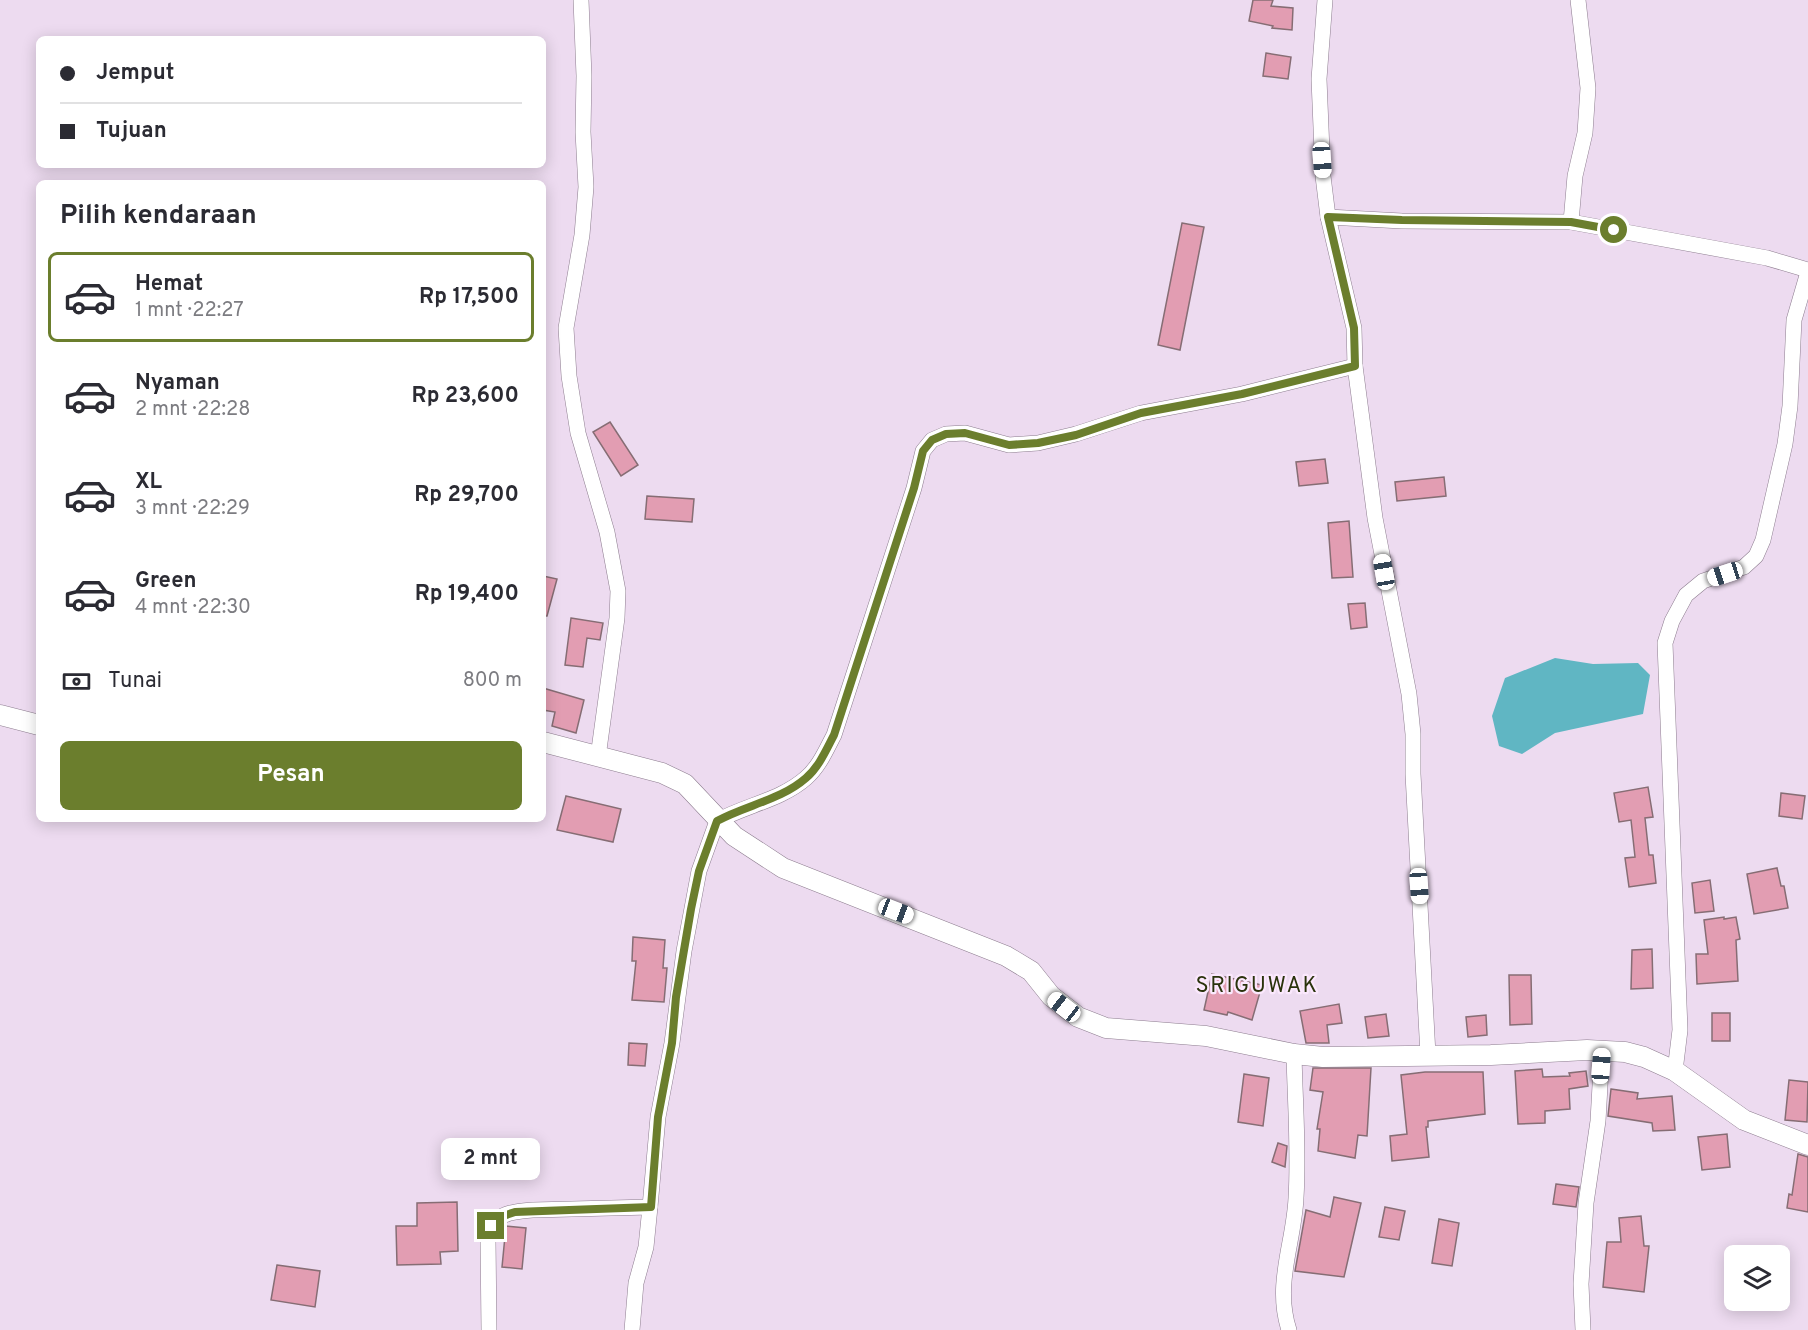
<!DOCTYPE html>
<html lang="id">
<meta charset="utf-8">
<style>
:root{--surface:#fff;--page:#f7f7f7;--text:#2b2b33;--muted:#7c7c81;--line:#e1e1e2;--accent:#6b7e2d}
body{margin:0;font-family:Overpass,sans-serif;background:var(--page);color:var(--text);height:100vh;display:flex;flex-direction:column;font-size:22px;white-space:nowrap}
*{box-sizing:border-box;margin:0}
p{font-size:20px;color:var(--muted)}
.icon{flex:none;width:33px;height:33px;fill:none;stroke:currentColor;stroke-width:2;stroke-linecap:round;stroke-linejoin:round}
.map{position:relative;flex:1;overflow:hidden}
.details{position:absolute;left:36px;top:180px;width:510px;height:642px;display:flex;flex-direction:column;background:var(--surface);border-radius:9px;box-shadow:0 3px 15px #0003}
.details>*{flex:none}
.banner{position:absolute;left:36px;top:36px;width:510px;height:132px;border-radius:9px;box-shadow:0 3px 15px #0003;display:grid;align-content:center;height:132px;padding:0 24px;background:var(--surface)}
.fabs{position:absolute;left:1724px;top:1245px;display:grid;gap:12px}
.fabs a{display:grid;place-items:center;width:66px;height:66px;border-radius:9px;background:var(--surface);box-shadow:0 3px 15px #0003;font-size:30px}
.end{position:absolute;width:27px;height:27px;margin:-14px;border:8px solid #6b7e2d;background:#fff;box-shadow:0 0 0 3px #fff}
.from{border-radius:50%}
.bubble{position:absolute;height:42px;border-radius:9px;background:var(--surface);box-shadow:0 3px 15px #0003;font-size:20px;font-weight:700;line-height:42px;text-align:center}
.car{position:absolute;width:18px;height:36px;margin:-18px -9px;border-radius:8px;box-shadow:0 0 4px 2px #0007;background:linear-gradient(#fff 24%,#345 0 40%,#fff 0 76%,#345 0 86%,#fff 0)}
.banner b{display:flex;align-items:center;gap:21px;height:57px;font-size:22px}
.banner b+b{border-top:2px solid var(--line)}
.banner i{width:15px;height:15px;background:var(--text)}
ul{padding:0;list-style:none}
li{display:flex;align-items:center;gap:18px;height:90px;margin:0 12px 9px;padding:0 12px;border:3px solid transparent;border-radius:9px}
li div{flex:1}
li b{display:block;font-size:22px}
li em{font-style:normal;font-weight:700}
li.on{border-color:var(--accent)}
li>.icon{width:54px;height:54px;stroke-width:1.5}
h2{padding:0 24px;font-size:27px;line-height:72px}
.pay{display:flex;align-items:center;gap:15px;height:66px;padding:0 24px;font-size:22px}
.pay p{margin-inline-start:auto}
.action{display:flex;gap:12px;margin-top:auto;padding:12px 24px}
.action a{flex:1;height:69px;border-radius:9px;background:var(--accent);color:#fff;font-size:24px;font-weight:700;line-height:69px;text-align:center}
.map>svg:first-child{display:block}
.water{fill:#60b6c3}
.building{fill:#e29db2;stroke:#866d74;stroke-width:1.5}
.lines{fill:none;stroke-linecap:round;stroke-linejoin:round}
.minor-casing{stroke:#8d7d8f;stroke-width:16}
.tertiary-casing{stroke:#8d7d8f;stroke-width:21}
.minor{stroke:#fff;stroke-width:15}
.tertiary{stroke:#fff;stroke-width:20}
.route{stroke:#6b7e2d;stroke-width:8}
.labels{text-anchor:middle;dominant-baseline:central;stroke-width:4.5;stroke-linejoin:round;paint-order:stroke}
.quarter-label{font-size:22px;letter-spacing:1.5px;fill:#2a330c;stroke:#fbe8fd}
</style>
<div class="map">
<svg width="1808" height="1330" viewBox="0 0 1808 1330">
<rect width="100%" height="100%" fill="#eddbf0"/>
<!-- water -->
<polygon class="water" points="1555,658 1593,664 1638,663 1650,675 1643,714 1555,733 1522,754 1499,746 1492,716 1505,678"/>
<!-- building -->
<g class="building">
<polygon points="1253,0 1273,0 1271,6 1293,8 1292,30 1272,28 1273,26 1249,21"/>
<polygon points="1266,53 1291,57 1288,79 1263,76"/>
<polygon points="1182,223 1204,227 1180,350 1158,345"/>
<polygon points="610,422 638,465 621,476 593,432"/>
<polygon points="1325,459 1328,483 1299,486 1296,462"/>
<polygon points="1444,477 1446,496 1397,501 1395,482"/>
<polygon points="647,496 694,499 692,522 645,519"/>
<polygon points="1349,521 1353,577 1332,578 1328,523"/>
<polygon points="543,576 557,579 547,616 543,616"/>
<polygon points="1365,603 1367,627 1351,629 1348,604"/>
<polygon points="571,618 603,623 600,640 587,638 583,667 565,665"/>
<polygon points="543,688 584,700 576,733 552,726 555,712 543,710"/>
<polygon points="1648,787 1653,817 1645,818 1649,855 1653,855 1656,883 1629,887 1625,858 1635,857 1631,820 1619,822 1614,793"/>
<polygon points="1781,793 1805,796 1802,819 1779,816"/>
<polygon points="566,796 621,809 613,842 557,830"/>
<polygon points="1777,868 1781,886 1784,886 1788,908 1754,914 1747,874"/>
<polygon points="1710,880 1714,911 1695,913 1692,883"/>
<polygon points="1724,917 1724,919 1736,917 1740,939 1736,940 1738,981 1697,984 1696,954 1708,954 1704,920"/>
<polygon points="633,937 665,940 663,968 667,968 664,1002 632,1000 636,961 632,961"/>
<polygon points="1652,949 1653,988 1631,989 1632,950"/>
<polygon points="1212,974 1262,985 1252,1020 1228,1012 1227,1015 1204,1010"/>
<polygon points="1509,975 1531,975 1532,1024 1510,1025"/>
<polygon points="1339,1004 1342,1023 1327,1025 1329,1043 1306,1043 1300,1011"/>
<rect x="1712" y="1013" width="18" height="28"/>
<polygon points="1386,1014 1389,1036 1368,1038 1365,1017"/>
<polygon points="1486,1015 1487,1035 1468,1037 1466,1017"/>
<polygon points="629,1043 647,1044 645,1066 628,1065"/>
<polygon points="1313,1068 1371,1068 1367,1136 1358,1135 1355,1158 1318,1151 1320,1129 1317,1129 1323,1092 1310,1090"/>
<polygon points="1542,1069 1543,1077 1570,1076 1569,1073 1586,1071 1588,1086 1569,1089 1570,1109 1545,1111 1545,1123 1518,1124 1515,1071"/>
<polygon points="1425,1072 1483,1072 1485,1114 1428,1121 1428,1127 1426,1127 1429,1157 1392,1161 1390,1136 1407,1134 1401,1075"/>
<polygon points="1244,1074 1269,1078 1263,1126 1238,1122"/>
<polygon points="1789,1080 1808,1082 1807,1122 1785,1120"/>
<polygon points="1611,1089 1638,1093 1637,1099 1672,1096 1675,1130 1653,1131 1652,1123 1608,1116"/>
<polygon points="1727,1134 1730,1167 1702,1170 1698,1137"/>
<polygon points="1278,1143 1287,1146 1285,1167 1272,1162"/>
<polygon points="1798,1154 1808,1157 1808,1212 1787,1208 1789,1194 1792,1195"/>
<polygon points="1556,1184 1579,1187 1576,1207 1553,1204"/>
<polygon points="1334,1197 1361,1203 1344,1277 1295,1271 1306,1210 1330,1217"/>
<polygon points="457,1202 458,1251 440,1252 441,1264 397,1265 396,1226 417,1226 417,1203"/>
<polygon points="1385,1207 1405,1211 1399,1240 1379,1237"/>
<polygon points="1641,1216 1644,1246 1649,1246 1644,1292 1603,1287 1607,1242 1621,1242 1619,1218"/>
<polygon points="1439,1219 1459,1223 1452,1266 1432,1263"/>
<polygon points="506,1226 526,1228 522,1269 502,1267"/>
<polygon points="277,1265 320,1271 315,1307 271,1300"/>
</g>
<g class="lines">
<!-- minor casing -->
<g class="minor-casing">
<g id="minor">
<polyline points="581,0 584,76 583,132 586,187 582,235 566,328 569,376 578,433 607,532 618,591 617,618 598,757"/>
<polyline points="1325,0 1319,79 1323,176 1328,217 1354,328 1355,366 1375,518 1409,694 1413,734 1413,774 1428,1055"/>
<polyline points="1328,217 1402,221 1571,222 1767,258 1808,270"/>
<polyline points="1571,222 1575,176 1585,133 1588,88 1578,0"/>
<polyline points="1675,1071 1680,1030 1665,643 1672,621 1686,595 1703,581 1744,567 1756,556 1763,540 1785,444 1790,406 1794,320 1808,272"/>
<path d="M489,1330L488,1240C493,1213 508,1212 533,1210L650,1207"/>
<path d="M632,1330L636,1283L646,1247L650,1207L658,1117L672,1043L684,951L699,871L717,821C746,805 781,800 806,778C819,767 826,750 834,735L914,488L923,451L932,440L946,434L965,433L1009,445L1038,443L1076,434L1141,413L1242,394L1355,366"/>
<path d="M1289,1330C1274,1284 1294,1243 1296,1198C1299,1150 1295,1102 1294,1054"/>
<polyline points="1583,1330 1581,1284 1586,1203 1598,1121 1602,1050"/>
</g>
</g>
<!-- tertiary casing -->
<g class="tertiary-casing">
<g id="tertiary">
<polyline points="0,715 39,725"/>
<polyline points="543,742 662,773 685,784 734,836 783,868 1006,956 1031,971 1051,996 1078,1017 1106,1028 1206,1036 1294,1054 1323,1057 1491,1055 1587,1050 1625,1052 1644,1057 1675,1071 1744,1120 1808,1145"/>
</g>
</g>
<!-- minor -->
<use href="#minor" class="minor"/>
<!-- tertiary -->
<use href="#tertiary" class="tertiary"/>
</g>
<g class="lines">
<!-- route -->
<path class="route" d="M491,1226L497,1218L515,1212L651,1207L658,1117L672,1043L676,997L691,909L699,871L717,821C746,805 781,800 806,778C819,767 826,750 834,735L914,488L923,451L932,440L946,434L965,433L1009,445L1038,443L1076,435L1141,413L1242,394L1355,366L1354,328L1328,217L1402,220L1571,222L1614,230"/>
</g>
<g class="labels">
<!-- quarter labels -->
<g class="quarter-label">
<text x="1257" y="986">SRIGUWAK</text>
</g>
</g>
</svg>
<div class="fabs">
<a><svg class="icon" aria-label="layers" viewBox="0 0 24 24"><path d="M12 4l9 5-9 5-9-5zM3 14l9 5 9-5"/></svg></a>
</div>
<i class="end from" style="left:1614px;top:230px"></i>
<i class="end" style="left:491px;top:1226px"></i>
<div class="bubble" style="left:441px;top:1138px;width:99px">2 mnt</div>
<i class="car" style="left:1322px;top:160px;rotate:176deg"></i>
<i class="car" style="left:1384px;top:572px;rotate:350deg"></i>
<i class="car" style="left:1725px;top:574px;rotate:252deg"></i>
<i class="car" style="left:1419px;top:886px;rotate:176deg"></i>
<i class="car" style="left:896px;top:911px;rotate:111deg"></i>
<i class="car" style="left:1064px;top:1007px;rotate:308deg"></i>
<i class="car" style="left:1601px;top:1066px;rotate:4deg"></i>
<div class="banner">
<b><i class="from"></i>Jemput</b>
<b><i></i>Tujuan</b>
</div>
<section class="details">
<h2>Pilih kendaraan</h2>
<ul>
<li class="on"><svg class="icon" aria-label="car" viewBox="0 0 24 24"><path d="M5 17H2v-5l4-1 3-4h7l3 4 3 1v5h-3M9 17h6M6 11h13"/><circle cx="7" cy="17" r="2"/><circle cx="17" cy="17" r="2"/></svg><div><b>Hemat</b><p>1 mnt · 22:27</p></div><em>Rp 17,500</em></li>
<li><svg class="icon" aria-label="car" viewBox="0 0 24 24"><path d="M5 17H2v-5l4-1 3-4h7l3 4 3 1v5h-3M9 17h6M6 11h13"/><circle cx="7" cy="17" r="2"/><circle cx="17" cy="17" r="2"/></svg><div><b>Nyaman</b><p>2 mnt · 22:28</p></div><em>Rp 23,600</em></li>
<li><svg class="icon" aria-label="car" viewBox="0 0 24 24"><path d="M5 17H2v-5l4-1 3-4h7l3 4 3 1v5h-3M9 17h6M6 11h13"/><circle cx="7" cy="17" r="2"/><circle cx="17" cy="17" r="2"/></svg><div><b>XL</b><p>3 mnt · 22:29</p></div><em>Rp 29,700</em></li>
<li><svg class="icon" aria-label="car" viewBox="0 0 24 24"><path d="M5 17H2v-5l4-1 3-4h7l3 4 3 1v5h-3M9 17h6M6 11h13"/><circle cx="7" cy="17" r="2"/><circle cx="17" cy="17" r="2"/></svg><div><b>Green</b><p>4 mnt · 22:30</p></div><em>Rp 19,400</em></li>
</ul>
<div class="pay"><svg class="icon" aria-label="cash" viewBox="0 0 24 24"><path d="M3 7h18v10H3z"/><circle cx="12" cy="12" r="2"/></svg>Tunai<p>800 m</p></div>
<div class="action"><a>Pesan</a></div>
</section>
</div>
